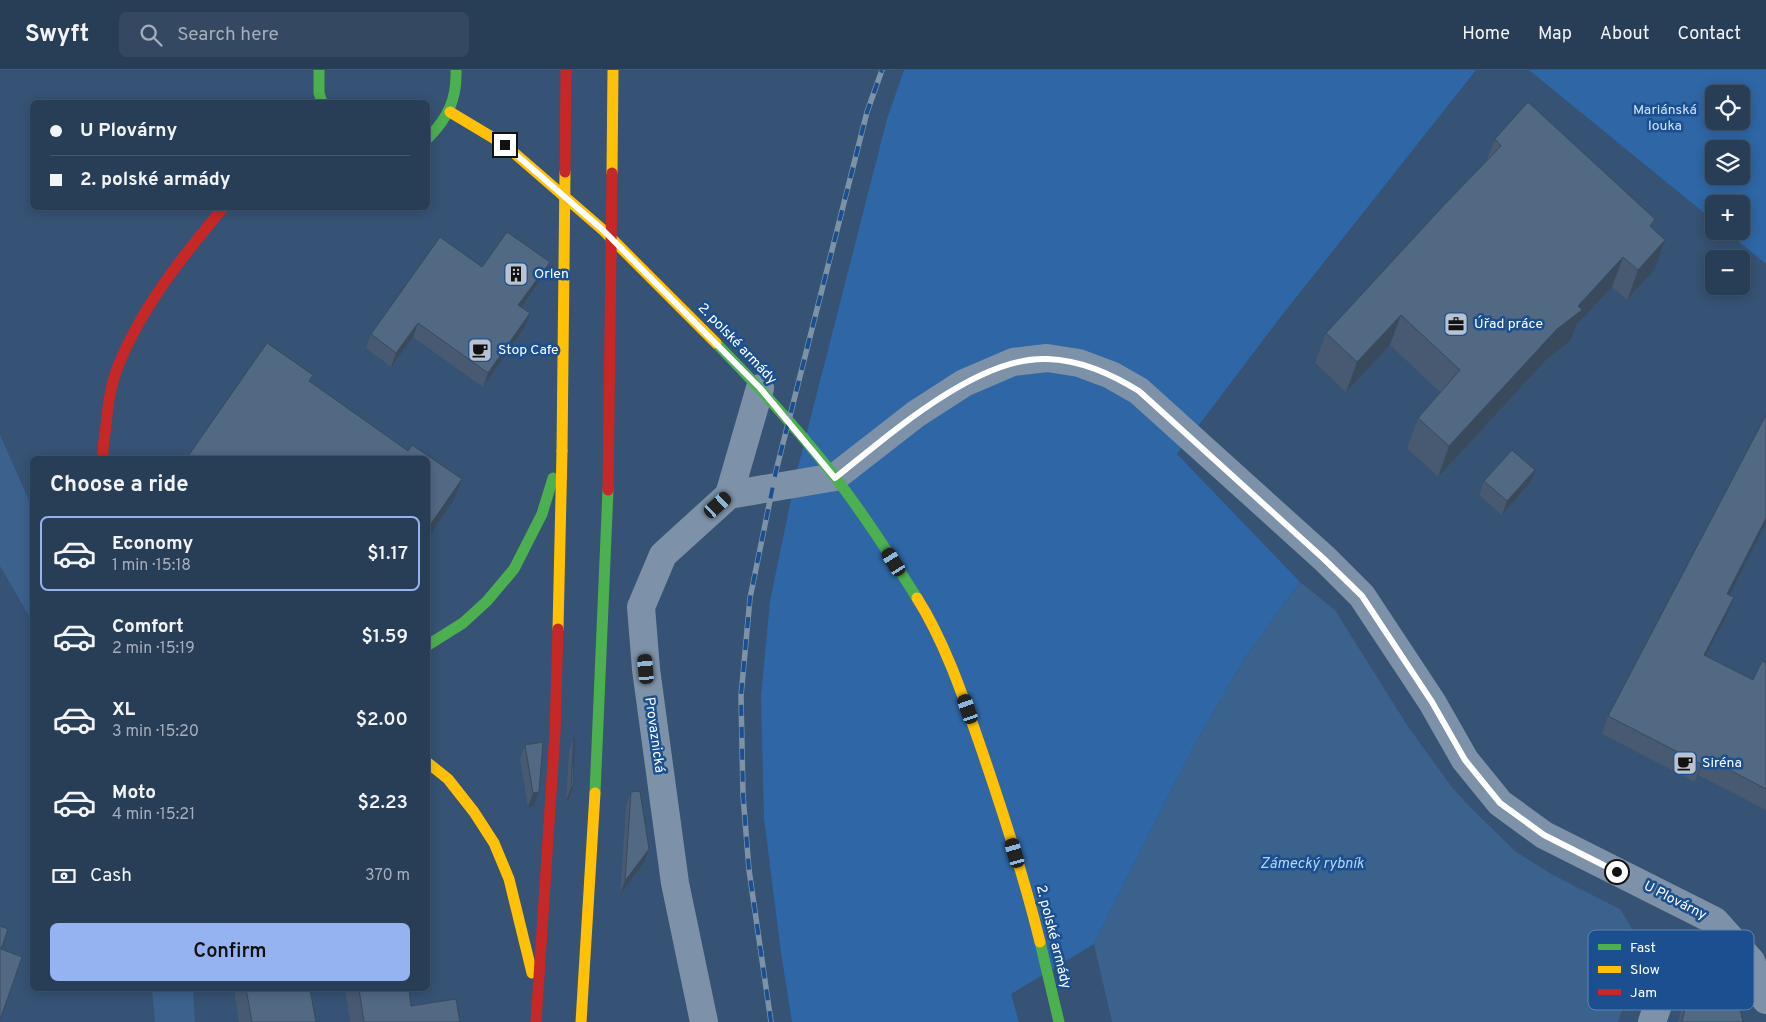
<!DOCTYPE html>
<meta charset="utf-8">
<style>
:root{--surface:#283e57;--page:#344961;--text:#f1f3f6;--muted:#a5aeba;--line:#44576d;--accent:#95b2f1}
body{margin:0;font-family:Overpass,sans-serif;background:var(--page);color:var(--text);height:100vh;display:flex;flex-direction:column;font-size:19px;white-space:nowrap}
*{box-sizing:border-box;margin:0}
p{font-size:16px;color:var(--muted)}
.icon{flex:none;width:28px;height:28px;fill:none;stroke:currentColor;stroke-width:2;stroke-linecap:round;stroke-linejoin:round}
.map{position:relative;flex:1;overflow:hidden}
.side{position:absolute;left:30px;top:386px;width:400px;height:535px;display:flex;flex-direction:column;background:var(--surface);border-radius:8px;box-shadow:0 2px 12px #0003,0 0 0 1px var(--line)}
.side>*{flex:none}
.guide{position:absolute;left:30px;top:30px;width:400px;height:110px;border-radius:8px;box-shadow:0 2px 12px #0003,0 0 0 1px var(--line);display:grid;align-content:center;height:110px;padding:0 20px;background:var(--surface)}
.fabs{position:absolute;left:1705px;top:15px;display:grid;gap:10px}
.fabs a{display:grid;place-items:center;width:45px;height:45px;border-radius:8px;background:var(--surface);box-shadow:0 2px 12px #0003,0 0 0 1px var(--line);font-size:25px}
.end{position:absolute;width:22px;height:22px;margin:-11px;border:6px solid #fff;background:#111;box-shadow:0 0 0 2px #111}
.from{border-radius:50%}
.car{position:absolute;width:15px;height:30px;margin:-15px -8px;border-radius:6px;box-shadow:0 0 4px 1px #0007;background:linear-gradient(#222 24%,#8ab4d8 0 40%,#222 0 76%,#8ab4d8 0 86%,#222 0)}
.guide b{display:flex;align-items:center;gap:18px;height:48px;font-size:19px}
.guide b+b{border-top:1px solid var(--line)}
.guide i{width:12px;height:12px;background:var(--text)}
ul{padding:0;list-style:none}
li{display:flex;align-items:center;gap:15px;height:75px;margin:0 10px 8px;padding:0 10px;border:2px solid transparent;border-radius:8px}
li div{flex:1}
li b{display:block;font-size:19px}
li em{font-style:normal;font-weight:600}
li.current{border-color:var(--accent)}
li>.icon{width:45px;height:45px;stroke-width:1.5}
h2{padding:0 20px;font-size:22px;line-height:60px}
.pay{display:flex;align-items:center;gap:12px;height:55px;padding:0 20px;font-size:19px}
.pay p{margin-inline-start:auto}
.action{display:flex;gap:10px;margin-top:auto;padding:10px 20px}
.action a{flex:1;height:58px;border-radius:8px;background:var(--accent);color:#111;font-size:20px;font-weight:600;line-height:58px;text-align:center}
header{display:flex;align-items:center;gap:30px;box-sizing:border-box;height:70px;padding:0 25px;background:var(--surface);border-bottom:1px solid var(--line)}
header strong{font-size:24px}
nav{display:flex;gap:28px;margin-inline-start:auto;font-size:18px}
.search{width:350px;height:45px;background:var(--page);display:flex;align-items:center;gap:12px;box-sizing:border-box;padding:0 18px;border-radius:8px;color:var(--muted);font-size:19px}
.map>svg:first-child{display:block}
.green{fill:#2f66a5;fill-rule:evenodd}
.water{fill:#3b618d}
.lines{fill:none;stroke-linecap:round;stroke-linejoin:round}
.stream{stroke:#3b618d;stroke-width:9}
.street{stroke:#7d92a8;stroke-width:28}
.fast{stroke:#4caf50;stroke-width:11}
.slow{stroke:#ffc107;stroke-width:11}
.jam{stroke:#c62828;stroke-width:11}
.rail-casing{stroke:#7e92a7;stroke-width:5.5}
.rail{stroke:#1b4f8f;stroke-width:4;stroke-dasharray:11;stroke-linecap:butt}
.slow-bridge{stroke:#ffc107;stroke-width:11}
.jam-bridge{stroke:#c62828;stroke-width:11}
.wall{fill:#475a72}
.shaded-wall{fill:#394a5c}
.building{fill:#526984;stroke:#394a5c}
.route{stroke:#fff;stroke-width:6}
.labels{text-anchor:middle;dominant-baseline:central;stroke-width:5;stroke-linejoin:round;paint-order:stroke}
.park-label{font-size:14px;fill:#cfe3fa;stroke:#1b4f8f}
.poi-label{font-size:14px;fill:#fff;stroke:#1b4f8f;text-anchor:start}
.street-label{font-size:14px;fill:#fff;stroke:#1b4f8f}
.water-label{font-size:15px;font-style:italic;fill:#b5d3f5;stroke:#1b4f8f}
.key{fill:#1b4f8f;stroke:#5f84b1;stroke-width:1}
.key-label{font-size:14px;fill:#fff}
</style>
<header>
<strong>Swyft</strong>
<div class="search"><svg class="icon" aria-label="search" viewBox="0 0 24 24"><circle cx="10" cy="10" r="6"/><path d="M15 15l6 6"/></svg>Search here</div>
<nav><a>Home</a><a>Map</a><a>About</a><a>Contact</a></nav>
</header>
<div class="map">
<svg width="1766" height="952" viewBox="0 0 1766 952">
<rect width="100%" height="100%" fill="#365274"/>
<!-- green -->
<g class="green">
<polygon points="904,0 1476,0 1279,249 1177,384 1300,512 1245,588 1193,677 1094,874 1011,924 1019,952 792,952 781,883 764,748 761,626 770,531 796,405 887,49"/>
<path d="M1529,0H1766V194L1726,161H1741V134H1714V151ZM1714,24H1741V51H1714ZM1714,79H1741V106H1714Z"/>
</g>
<!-- water -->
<g class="water">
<polygon points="0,365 32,437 32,551 0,496"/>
<path d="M1300,512L1335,540L1407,655L1451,716L1471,738L1515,781L1553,805L1620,839L1643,877C1635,902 1627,927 1618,952H1112L1094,874L1193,677L1245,588Z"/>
<polygon points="152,919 193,919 195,952 155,952"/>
</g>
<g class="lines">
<!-- stream -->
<polyline class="stream" points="1630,889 1667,879"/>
<!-- street -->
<g class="street">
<polyline points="729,425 760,318"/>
<polyline points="704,952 675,813 646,599 641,537 663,485 729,425 835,407 916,344 964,313 1013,292 1047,288 1079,293 1111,305 1139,321 1325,489 1362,526 1432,632 1465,690 1500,733 1544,765 1715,851 1751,891 1766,930"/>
<polyline points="1652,952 1658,935"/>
</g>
<!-- fast -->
<g class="fast">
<polyline points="319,0 319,23 322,32"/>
<path d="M428,68C448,48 457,29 456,0"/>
<path d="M716,273C758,316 799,360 835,407C865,446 891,487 917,528"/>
<polyline points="428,575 463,553 487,531 514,499 542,444 553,408"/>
<polyline points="595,723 608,420"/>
<polyline points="1040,872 1059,952"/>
</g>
<!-- slow -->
<g class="slow">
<polyline points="450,42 505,75 603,160 716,273"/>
<path d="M917,528C945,572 964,629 981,678C1003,742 1024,807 1040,872"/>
<polyline points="558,559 562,381"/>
<polyline points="428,693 448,709 474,742 494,773 509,809 532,903"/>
<polyline points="581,952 595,723"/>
</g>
<!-- jam -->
<g class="jam">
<path d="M103,389C102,377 105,366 106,355C108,336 110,317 117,299C140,239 182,187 223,138"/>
<polyline points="536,952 555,662 558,559"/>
</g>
<!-- rail casing -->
<g class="rail-casing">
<polyline id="rail" points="771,952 749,800 743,725 741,626 750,528 776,401 867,42 882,0"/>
</g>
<!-- rail -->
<use href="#rail" class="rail"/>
<!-- slow-bridge -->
<g class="slow-bridge">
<polyline points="612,103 613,0"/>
<polyline points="562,381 565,102"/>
</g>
<!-- jam-bridge -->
<g class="jam-bridge">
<polyline points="565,102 566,0"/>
<polyline points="608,420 612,103"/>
</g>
</g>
<!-- wall -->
<g class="wall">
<polygon points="1495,69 1652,158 1654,200 1627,230 1612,217 1576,255 1571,270 1547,289 1438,407 1407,378 1418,348 1440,322 1390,275 1346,322 1315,293 1326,263 1486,91"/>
<polygon points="550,192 544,206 522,237 525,257 483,317 413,267 391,297 366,278 371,264 482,197"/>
<polygon points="1484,411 1530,413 1502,445 1479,425"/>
<polygon points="1729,525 1727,545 1706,586 1753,610 1766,593 1766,740 1698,705 1695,712 1602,664 1608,646"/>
<polygon points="574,667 573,717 568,731 566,731 569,681"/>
<polygon points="525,675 539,722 534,736 528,737 520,689"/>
<polygon points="631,722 644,793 620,824 626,736"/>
<polygon points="1692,907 1743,952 1678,952 1683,933"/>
<polygon points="234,919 310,919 316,952 239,952"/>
<polygon points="345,919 409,919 411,936 460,952 350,952"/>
</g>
<!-- shaded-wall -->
<g class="shaded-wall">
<polygon points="1665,170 1654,200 1627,230 1638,200"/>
<polygon points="1623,187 1612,217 1576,255 1571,270 1547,289 1438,407 1449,376 1578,236"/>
<polygon points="550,192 544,206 513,249 518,235"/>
<polygon points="530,243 525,257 483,317 488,303"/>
<polygon points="1401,245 1390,275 1346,322 1357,292"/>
<polygon points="418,253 413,267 391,297 396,283"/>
<polygon points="1535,400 1530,413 1502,445 1507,431"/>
<polygon points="462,409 454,429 428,467 428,458"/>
<polygon points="1766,448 1766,453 1721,542 1727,524"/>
<polygon points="1734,527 1727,545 1697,603 1704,585"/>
<polygon points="1705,687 1698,705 1695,712 1701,694"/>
<polygon points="571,717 573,717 568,731 566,731"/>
<polygon points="539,722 534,736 528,737 533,723"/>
<polygon points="649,779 644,793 620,824 625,811"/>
</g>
<!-- building -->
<g class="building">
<polygon points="1528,32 1655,149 1650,156 1665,170 1638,200 1623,187 1578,236 1582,240 1557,259 1449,376 1418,348 1460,300 1401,245 1357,292 1326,263 1445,134 1501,76 1495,69"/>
<polygon points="507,162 550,192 518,235 530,243 488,303 418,253 396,283 371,264 440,167 482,197"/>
<polygon points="267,273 313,305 309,311 408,381 412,375 462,409 428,458 428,389 186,389"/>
<polygon points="1766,345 1766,448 1727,524 1734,527 1704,585 1753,610 1762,591 1766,593 1766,719 1705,687 1701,694 1608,646"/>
<polygon points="1512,380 1535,400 1507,431 1484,411"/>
<polygon points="574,667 573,717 571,717"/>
<polygon points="543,672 539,722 533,723 525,675"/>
<polygon points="640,721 649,779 625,811 631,722"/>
<polygon points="0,856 8,859 1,879 22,887 0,950"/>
<polygon points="1692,907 1735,917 1743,952 1682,952"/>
<polygon points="246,919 310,919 316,952 252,952"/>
<polygon points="359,919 409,919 411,936 456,929 460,952 364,952"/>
</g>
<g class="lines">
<!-- route -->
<path class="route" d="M505,75L603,160L760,318L835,408C888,366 977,286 1047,289C1081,290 1111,304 1139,321L1324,489L1362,526L1432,632L1465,690L1500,733L1544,765L1617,802"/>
</g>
<!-- icons -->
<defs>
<g id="building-square" transform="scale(1.25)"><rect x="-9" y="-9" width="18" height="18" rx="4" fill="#b9c2ce" stroke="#1b4f8f"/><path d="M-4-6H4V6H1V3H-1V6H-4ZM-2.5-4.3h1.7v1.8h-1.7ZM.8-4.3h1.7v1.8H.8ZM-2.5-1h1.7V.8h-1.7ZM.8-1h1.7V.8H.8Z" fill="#111"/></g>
<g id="office-square" transform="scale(1.25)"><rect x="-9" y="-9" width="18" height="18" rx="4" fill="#b9c2ce" stroke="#1b4f8f"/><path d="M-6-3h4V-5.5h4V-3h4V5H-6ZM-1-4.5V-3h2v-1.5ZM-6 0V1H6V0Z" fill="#111"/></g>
<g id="cafe-square" transform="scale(1.25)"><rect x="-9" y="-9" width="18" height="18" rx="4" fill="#b9c2ce" stroke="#1b4f8f"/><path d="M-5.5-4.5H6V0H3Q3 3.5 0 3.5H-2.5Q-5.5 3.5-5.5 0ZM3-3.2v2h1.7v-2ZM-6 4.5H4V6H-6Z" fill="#111"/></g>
</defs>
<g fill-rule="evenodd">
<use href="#building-square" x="516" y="204"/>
<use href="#office-square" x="1456" y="254"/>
<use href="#cafe-square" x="480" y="280"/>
<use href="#cafe-square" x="1685" y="693"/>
</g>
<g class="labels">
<!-- park labels -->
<g class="park-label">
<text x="1665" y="40">Mariánská<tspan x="1665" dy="16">louka</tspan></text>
</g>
<!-- poi labels -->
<g class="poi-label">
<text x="534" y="204">Orlen</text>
<text x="1474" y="254">Úřad práce</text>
<text x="498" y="280">Stop Cafe</text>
<text x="1702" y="693">Siréna</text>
</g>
<!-- street labels -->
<g class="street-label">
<text transform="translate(737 274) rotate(46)">2. polské armády</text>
<text transform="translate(654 665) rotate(82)">Provaznická</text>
<text transform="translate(1675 831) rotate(27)">U Plovárny</text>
<text transform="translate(1053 867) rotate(76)">2. polské armády</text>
</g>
<!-- water labels -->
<g class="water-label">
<text x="1312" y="794">Zámecký rybník</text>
</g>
</g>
<!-- legend -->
<rect x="1588" y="860" width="166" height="80" rx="8" class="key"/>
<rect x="1598" y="874" width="23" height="6" fill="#4caf50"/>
<rect x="1598" y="896" width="23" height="7" fill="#ffc107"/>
<rect x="1598" y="919" width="23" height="6" fill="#c62828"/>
<g class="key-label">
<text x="1630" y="882">Fast</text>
<text x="1630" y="904">Slow</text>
<text x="1630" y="927">Jam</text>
</g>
</svg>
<div class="fabs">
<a><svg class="icon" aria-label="locate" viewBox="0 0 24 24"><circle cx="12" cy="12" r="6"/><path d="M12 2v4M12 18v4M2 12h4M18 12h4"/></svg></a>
<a><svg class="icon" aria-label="layers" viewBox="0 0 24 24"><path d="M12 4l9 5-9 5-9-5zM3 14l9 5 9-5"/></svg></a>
<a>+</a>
<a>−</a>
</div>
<i class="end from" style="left:1617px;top:802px"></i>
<i class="end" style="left:505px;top:75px"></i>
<i class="car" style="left:718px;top:435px;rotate:48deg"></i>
<i class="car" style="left:894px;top:492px;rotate:328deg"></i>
<i class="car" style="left:646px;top:599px;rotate:355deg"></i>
<i class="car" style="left:968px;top:639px;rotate:341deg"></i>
<i class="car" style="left:1015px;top:783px;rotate:344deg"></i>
<div class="guide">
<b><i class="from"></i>U Plovárny</b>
<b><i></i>2. polské armády</b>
</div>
<section class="side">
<h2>Choose a ride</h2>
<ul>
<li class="current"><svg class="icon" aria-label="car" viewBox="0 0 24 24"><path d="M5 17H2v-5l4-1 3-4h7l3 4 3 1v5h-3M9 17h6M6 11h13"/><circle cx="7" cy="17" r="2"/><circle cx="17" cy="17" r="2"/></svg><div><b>Economy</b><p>1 min · 15:18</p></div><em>$1.17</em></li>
<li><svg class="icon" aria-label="car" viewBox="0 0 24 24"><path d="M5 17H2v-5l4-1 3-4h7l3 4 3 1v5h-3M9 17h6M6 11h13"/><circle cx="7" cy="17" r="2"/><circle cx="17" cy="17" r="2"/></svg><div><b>Comfort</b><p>2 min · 15:19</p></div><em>$1.59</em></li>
<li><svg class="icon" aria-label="car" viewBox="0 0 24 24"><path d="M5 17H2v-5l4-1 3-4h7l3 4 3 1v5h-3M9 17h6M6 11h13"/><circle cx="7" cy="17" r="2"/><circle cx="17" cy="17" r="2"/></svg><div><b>XL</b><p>3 min · 15:20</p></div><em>$2.00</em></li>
<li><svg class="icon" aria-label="car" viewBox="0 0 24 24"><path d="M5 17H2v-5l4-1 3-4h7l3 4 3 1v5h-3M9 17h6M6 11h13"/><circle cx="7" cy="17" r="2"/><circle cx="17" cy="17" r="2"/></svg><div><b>Moto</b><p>4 min · 15:21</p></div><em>$2.23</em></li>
</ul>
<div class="pay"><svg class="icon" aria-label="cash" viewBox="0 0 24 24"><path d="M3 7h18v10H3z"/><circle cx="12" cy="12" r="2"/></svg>Cash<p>370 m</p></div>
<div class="action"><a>Confirm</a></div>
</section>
</div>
